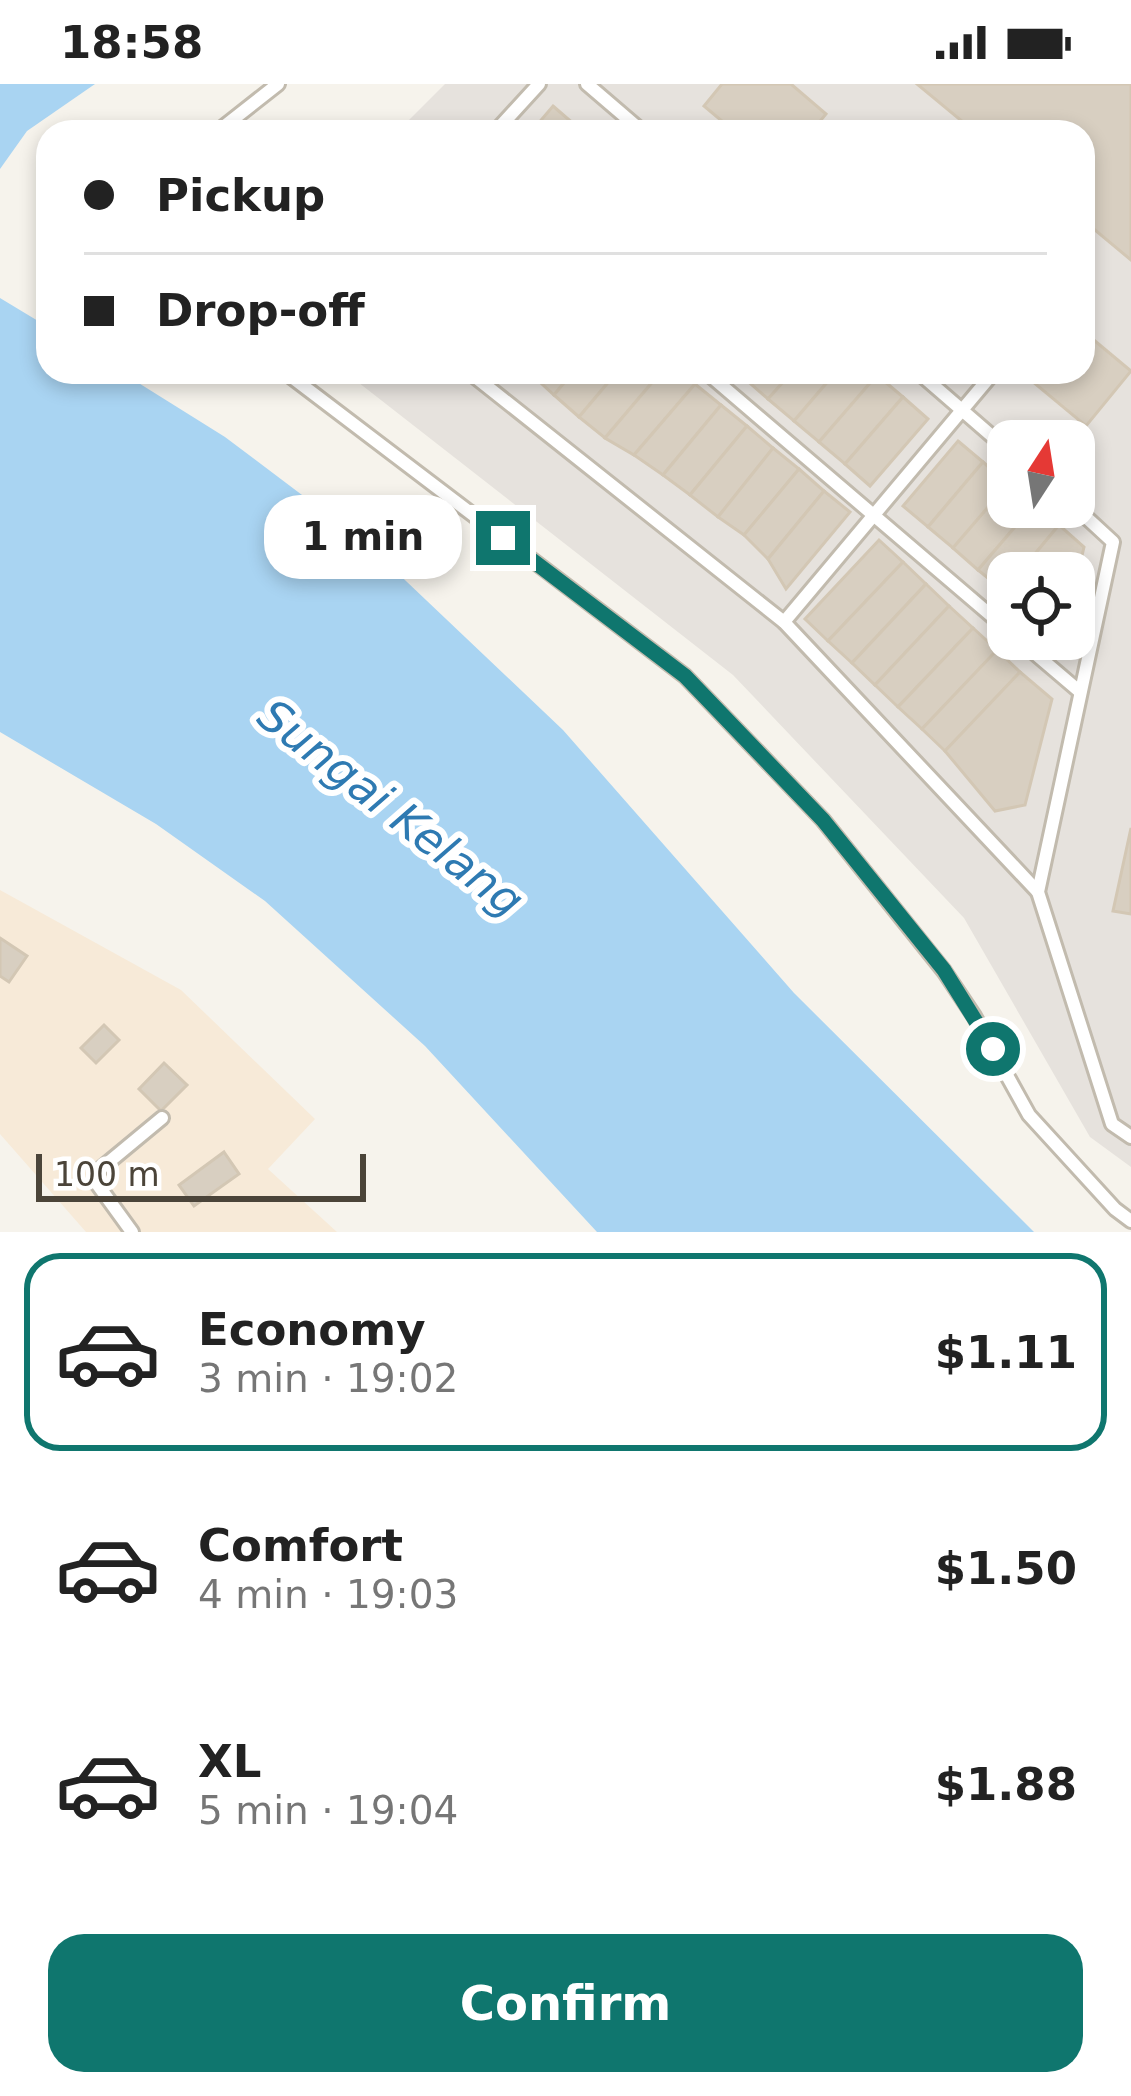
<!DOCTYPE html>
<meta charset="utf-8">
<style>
:root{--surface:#fff;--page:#f6f6f6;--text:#222;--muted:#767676;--line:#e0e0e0;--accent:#0f766e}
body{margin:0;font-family:"DejaVu Sans",sans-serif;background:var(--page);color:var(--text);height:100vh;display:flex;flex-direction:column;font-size:45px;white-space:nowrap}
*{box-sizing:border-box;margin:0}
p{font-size:39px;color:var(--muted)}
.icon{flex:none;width:66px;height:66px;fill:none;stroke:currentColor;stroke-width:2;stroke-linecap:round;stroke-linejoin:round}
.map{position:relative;height:1148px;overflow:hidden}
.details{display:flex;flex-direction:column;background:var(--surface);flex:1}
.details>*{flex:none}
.banner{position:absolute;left:36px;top:36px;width:1059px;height:264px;border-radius:36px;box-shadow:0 6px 18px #0003;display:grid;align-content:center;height:264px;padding:0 48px;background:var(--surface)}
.needle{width:78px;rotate:12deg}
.controls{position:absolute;left:987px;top:336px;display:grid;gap:24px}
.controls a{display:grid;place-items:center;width:108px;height:108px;border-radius:24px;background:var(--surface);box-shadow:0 6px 18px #0003;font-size:60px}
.scale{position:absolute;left:36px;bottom:30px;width:330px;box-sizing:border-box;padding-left:12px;border:6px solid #4b4439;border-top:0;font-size:33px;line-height:42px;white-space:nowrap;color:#4b4439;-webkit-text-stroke:9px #fff;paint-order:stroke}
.end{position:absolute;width:54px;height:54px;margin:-27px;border:15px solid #0f766e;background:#fff;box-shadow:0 0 0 6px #fff}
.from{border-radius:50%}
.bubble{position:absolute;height:84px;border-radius:36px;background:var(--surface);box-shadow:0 6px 18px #0003;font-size:39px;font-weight:600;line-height:84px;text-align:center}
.banner b{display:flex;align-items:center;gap:42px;height:114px;font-size:45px}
.banner b+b{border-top:3px solid var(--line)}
.banner i{width:30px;height:30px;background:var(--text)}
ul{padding:21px 0 0;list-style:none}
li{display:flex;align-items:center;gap:36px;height:198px;margin:0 24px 18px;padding:0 24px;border:6px solid transparent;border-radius:36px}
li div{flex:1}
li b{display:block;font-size:45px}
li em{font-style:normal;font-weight:600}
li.on{border-color:var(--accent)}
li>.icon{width:108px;height:108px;stroke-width:1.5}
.cta{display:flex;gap:24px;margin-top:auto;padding:24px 48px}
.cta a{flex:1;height:138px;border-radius:36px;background:var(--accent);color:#fff;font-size:48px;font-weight:600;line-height:138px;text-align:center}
.status{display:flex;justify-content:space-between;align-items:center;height:84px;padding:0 60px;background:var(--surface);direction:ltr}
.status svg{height:33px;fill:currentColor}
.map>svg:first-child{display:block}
.commercial{fill:#f7ead8}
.industrial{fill:#e6e2dd;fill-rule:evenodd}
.water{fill:#a9d4f2}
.building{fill:#d8cfc1;stroke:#d3c7b4;stroke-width:3}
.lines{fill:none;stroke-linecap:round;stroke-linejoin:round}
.lane-casing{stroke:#c2bbae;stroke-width:18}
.lane{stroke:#fff;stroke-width:12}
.route{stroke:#0f766e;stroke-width:15}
.labels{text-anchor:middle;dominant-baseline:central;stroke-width:12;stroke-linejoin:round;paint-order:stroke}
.water-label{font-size:45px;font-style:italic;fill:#2e7ab2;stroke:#fff}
</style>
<div class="status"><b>18:58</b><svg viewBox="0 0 49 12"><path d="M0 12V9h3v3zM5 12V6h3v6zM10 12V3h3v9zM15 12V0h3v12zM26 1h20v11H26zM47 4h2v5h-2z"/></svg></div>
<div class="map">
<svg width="1131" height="1148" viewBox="0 0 1131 1148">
<rect width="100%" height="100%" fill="#f6f3ec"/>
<!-- commercial -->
<polygon class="commercial" points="0,806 181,906 315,1035 268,1085 337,1148 86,1148 0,1050"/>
<!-- industrial -->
<path class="industrial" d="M445,0H1131V1083L1090,1053L964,834L733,591L345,288H1083V48H397ZM1008,357H1074V423H1008ZM1008,489H1074V555H1008Z"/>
<!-- water -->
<g class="water">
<polygon points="0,0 95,0 27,47 0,85"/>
<polygon points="0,214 48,243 48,288 121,288 225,353 367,460 563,646 794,909 1034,1148 597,1148 425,962 265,817 156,740 0,648"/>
</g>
<!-- building -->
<g class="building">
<polygon points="722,0 791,0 826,30 811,48 735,48 704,22"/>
<polygon points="917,0 1131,0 1131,176 1083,136 1083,48 975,48"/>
<polygon points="553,22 582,47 581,48 531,48"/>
<polygon points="1083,247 1131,287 1086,342 1021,288 1083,288"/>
<polygon points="529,288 573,288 554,311"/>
<polygon points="573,288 617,288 579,333 554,311"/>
<polygon points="617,288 661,288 605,354 579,333"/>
<polygon points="661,288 682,288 695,300 634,371 605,354"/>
<polygon points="747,288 792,288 768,315 743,293"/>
<polygon points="792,288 836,288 794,337 768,315"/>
<polygon points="836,288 873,288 877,291 819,358 794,337"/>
<polygon points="877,291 903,313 845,380 819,358"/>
<polygon points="695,300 721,321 663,391 634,371"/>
<polygon points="903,313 928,335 870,402 845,380"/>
<polygon points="721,321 747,342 690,411 663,391"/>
<polygon points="747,342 773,364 718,433 690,411"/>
<polygon points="958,357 983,378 928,443 903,422"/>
<polygon points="773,364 799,385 744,451 718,433"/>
<polygon points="983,378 1008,400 953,464 928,443"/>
<polygon points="799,385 824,407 768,475 744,451"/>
<polygon points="1008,400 1008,423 1032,423 978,486 953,464"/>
<polygon points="824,407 850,428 786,505 768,475"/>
<polygon points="1032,423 1059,441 1019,489 1008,489 1008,501 1004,507 978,486"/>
<polygon points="1059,441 1084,463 1074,506 1074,489 1019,489"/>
<polygon points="879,456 903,478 828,557 805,535"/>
<polygon points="903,478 926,500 852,579 828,557"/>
<polygon points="926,500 949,522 875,601 852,579"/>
<polygon points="949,522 973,544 898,623 875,601"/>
<polygon points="973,544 997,566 922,645 898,623"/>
<polygon points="997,566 1020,588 945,667 922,645"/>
<polygon points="1020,588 1052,615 1025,721 995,727 945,667"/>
<polygon points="1131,744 1131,830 1113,827"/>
<polygon points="0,854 27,872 9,898 0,892"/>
<polygon points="104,941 119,956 96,979 81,964"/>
<polygon points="164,979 187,1001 161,1027 139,1005"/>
<polygon points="224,1068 239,1090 194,1122 179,1101"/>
</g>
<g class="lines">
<!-- lane casing -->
<g class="lane-casing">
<g id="lane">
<polyline points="587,0 643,48"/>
<polyline points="217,48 278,0"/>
<polyline points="495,48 539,0"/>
<polyline points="285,288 685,592 823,736 944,887 974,932 1029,1031 1115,1125 1131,1137"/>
<polyline points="469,288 784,538 1038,808"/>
<polyline points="706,288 1008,546"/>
<polyline points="918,288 1008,366"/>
<polyline points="1074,422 1113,458 1038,808 1112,1040 1131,1053"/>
<polyline points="784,538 994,288"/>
<polyline points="1018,555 1079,607"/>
<polyline points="132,1148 95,1097 98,1087 162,1034"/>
</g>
</g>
<!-- lane -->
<use href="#lane" class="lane"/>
</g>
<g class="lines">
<!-- route -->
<polyline class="route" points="503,454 685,592 823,736 944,886 993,965"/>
</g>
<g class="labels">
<!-- water labels -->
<g class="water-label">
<text transform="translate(391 724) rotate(38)">Sungai Kelang</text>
</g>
</g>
</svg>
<div class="controls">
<a><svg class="needle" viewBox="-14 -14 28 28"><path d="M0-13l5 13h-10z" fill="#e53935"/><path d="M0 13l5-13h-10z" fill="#767676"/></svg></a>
<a><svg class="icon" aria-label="locate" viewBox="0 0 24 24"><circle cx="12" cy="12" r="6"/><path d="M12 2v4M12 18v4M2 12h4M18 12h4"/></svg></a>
</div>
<div class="scale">100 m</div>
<i class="end from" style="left:993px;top:965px"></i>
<i class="end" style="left:503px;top:454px"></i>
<div class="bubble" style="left:264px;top:411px;width:198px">1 min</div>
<div class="banner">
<b><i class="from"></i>Pickup</b>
<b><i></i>Drop-off</b>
</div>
</div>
<section class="details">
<ul>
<li class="on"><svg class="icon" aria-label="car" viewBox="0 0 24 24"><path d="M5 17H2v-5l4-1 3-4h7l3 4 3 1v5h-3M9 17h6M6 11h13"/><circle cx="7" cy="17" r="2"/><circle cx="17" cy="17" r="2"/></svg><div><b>Economy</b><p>3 min · 19:02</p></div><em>$1.11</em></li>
<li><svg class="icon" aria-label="car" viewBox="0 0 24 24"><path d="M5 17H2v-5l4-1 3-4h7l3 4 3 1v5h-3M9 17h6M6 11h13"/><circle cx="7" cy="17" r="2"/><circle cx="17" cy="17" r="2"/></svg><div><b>Comfort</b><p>4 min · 19:03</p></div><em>$1.50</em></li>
<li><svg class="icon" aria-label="car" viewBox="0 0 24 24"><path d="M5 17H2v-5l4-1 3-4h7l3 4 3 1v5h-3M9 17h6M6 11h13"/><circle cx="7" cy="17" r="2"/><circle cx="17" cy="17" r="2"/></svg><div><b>XL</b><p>5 min · 19:04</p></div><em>$1.88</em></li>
</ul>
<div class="cta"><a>Confirm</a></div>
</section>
